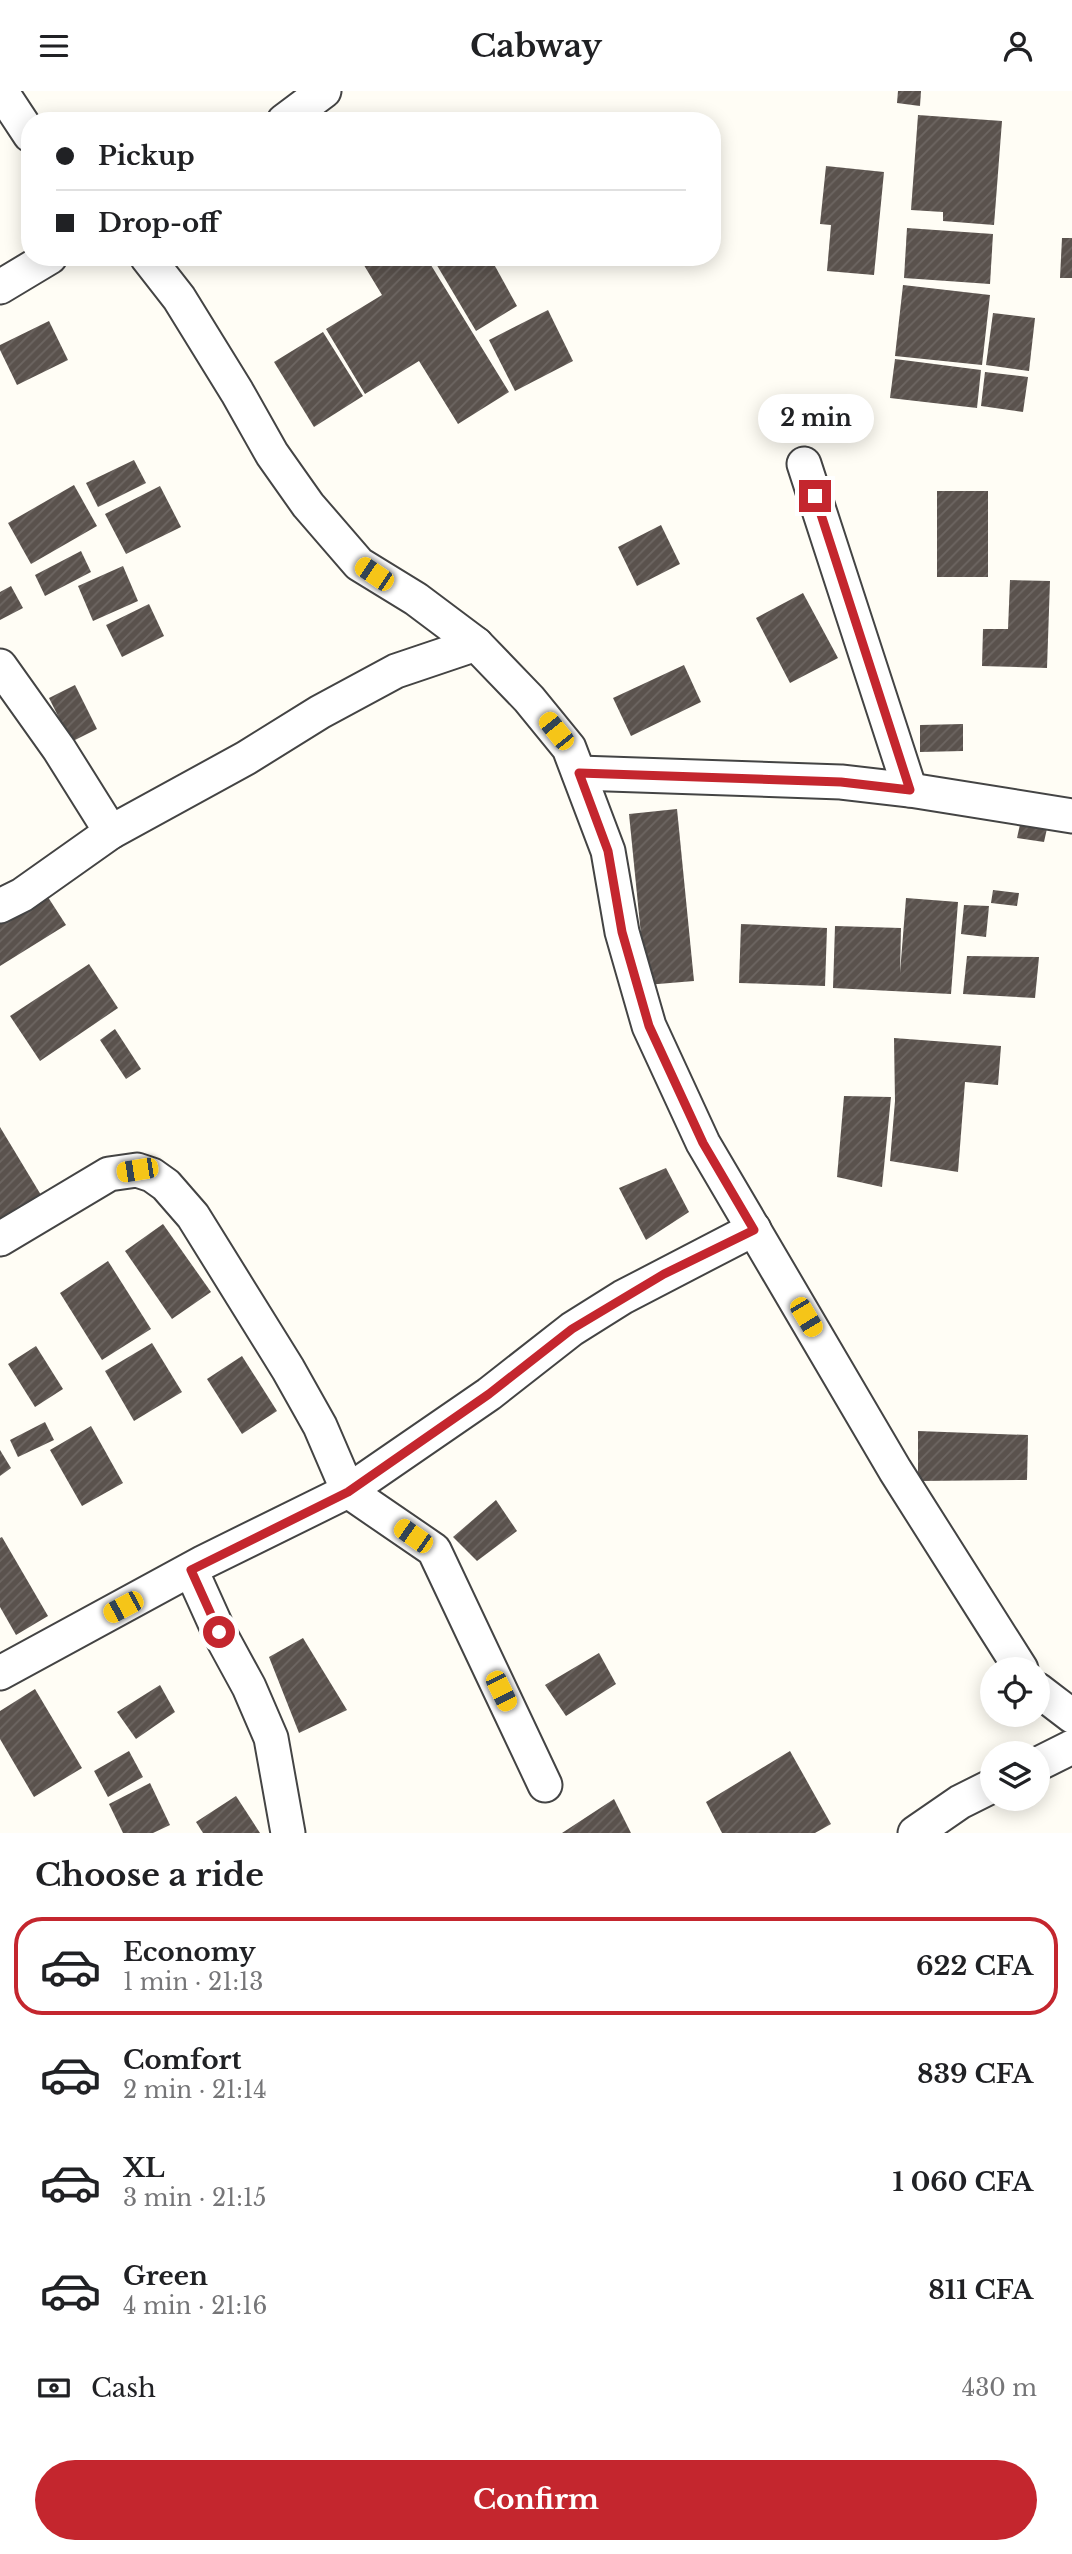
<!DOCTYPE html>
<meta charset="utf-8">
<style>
:root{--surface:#fff;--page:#f6f6f6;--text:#202124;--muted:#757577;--line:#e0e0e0;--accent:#c4262e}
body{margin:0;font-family:"Libre Baskerville",serif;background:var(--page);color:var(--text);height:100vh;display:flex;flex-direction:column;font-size:26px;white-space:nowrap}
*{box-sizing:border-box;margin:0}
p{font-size:23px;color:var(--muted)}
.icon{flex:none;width:38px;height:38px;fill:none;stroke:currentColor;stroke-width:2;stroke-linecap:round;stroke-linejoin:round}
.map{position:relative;height:1742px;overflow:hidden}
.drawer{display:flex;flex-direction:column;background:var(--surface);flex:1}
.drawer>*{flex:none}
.banner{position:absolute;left:21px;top:21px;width:700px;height:154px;border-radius:28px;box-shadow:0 4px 18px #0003;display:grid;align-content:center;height:154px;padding:0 35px;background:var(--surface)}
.fabs{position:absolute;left:980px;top:1566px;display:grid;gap:14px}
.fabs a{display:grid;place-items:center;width:70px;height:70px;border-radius:50%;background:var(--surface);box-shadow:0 4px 18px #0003;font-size:35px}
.end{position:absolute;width:32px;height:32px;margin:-16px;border:9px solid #c4262e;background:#fff;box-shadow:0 0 0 4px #fff}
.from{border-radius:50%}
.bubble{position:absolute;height:49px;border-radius:24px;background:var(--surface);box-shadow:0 4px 18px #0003;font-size:23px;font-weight:800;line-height:49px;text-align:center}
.car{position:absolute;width:21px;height:42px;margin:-21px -10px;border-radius:9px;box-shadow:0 0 5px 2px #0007;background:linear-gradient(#f5c518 24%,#345 0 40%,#f5c518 0 76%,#345 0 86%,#f5c518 0)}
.banner b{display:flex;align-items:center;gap:24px;height:66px;font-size:26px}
.banner b+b{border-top:2px solid var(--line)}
.banner i{width:18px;height:18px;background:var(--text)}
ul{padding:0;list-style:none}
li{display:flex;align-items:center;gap:21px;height:98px;margin:0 14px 10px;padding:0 21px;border:4px solid transparent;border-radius:28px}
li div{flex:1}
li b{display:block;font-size:26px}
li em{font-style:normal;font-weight:800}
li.current{border-color:var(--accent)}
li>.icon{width:63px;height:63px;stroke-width:1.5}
h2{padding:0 35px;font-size:32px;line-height:84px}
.pay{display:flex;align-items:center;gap:18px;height:77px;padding:0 35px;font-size:26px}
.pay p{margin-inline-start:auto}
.cta{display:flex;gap:14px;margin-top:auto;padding:14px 35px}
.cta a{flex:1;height:80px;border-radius:42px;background:var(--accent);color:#fff;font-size:28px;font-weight:800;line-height:80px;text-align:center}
header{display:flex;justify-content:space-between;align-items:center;height:91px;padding:0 35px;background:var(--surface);font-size:32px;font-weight:800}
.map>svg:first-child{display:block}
.building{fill:url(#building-hatch)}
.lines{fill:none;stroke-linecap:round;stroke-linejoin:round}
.minor-casing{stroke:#444;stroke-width:37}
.minor{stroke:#fff;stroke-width:33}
.route{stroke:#c4262e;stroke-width:9}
</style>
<header><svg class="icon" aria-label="menu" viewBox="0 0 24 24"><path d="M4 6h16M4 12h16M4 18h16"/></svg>Cabway<svg class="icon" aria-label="person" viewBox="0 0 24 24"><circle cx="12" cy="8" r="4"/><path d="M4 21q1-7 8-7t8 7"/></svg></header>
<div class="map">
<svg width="1072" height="1742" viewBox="0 0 1072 1742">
<defs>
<pattern id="building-hatch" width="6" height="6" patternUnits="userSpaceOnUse" patternTransform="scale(1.75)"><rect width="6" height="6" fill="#5a524d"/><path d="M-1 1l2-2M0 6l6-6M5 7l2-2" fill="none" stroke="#6d6662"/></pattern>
</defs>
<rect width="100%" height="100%" fill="#fffdf5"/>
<!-- building -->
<g class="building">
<polygon points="898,0 921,0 920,15 897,12"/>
<polygon points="918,24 1002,30 994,134 943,130 943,121 911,119"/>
<polygon points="826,75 884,81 874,184 827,180 831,134 820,133"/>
<polygon points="907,137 993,143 990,193 904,187"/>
<polygon points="1062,147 1072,147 1072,187 1060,187"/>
<polygon points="359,166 426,166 509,301 458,333 419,270 365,303 326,238 382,204"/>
<polygon points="432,166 490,166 517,215 476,240"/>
<polygon points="903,194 990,204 982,274 895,265"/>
<polygon points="548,219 573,270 515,300 489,249"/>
<polygon points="993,222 1035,227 1029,280 986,274"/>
<polygon points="49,230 68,269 17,294 0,259 0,254"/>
<polygon points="323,241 363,305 314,336 274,271"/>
<polygon points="895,268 981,279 977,317 890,307"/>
<polygon points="985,281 1028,286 1023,321 981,315"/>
<polygon points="134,369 146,392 98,416 86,392"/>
<polygon points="74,394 97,435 31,473 8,432"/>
<polygon points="160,395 181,436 126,463 105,423"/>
<rect x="937" y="400" width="51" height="86"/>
<polygon points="661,434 680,473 637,495 618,456"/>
<polygon points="81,460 91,481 45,505 35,484"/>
<polygon points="123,475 138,510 93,530 78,495"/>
<polygon points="1010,489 1050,490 1047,577 982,575 983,538 1008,538"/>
<polygon points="11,495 23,517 0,529 0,501"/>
<polygon points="803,502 838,567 790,592 756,527"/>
<polygon points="149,513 164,545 122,566 106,534"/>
<polygon points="684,574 701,611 631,645 613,607"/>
<polygon points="75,594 97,638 71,651 49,607"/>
<polygon points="963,633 963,660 920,661 920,634"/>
<polygon points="677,718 694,890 646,894 629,723"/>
<polygon points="1021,729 1048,733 1044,751 1017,747"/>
<polygon points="993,799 1019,802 1017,815 991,812"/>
<polygon points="44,800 66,834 0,875 0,828"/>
<polygon points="906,807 958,811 951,903 833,897 835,835 901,837 900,882"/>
<polygon points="964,814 989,815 986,846 961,843"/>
<polygon points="741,833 827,837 825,895 739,892"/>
<polygon points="967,865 1039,866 1035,907 963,903"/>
<polygon points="89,873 118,917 40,970 10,925"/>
<polygon points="115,938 141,978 126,988 100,949"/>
<polygon points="894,947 1001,955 998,994 965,991 958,1081 890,1070 895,1010"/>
<polygon points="844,1005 891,1006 882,1096 837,1086"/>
<polygon points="0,1036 41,1104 0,1129"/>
<polygon points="666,1077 689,1121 646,1149 619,1097"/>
<polygon points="163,1133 211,1201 172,1228 125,1160"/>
<polygon points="108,1170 151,1238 102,1269 60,1202"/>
<polygon points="152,1252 182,1301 134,1330 105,1280"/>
<polygon points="36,1255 63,1298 35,1316 8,1273"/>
<polygon points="242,1265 277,1320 242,1343 207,1288"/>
<polygon points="45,1331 54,1349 18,1366 10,1349"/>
<polygon points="91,1335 123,1392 82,1415 50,1359"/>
<polygon points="918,1340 1028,1344 1027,1389 918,1390"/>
<polygon points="0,1359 11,1377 0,1385"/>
<polygon points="496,1409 517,1440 477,1470 453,1446"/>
<polygon points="2,1446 48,1525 16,1544 0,1516 0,1447"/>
<polygon points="303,1547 347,1619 299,1642 269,1566"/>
<polygon points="599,1562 616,1593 566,1625 545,1594"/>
<polygon points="160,1594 175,1621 136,1648 117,1621"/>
<polygon points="35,1598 82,1677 34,1706 0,1648 0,1620"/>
<polygon points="129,1660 143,1686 108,1706 94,1680"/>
<polygon points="790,1660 831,1733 815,1742 722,1742 706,1711"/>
<polygon points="150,1692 170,1734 153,1742 123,1742 109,1713"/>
<polygon points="236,1705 260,1742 203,1742 196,1731"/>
<polygon points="614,1708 631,1742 562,1742"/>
</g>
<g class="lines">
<!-- minor casing -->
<g class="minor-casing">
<g id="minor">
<polyline points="1,0 30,44"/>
<polyline points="284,30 324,0"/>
<polyline points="147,166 179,207 237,301 272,363 308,414 359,473 416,508 476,553 529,608 569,657 608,760 622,841 649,935 703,1052 895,1379 1021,1578"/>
<polyline points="0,196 50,166"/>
<polyline points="804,373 910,699"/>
<polyline points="0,575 59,658 111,741"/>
<polyline points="579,682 841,691 910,699 1072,725"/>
<polyline points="0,815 22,804 111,741 246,667 320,621 396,580 476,553"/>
<polyline points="0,1148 109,1083 137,1079 152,1084 166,1094 193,1125 288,1278 320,1335 348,1400 434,1459 545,1694"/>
<polyline points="191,1479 219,1541 249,1596 271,1647 288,1742"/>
<polyline points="0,1582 204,1471 348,1400 489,1303 572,1238 623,1206 754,1138"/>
<polyline points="1038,1599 1072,1625"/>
<polyline points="1038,1673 1072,1656"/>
<polyline points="915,1742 960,1711 992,1695"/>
</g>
</g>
<!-- minor -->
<use href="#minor" class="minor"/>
</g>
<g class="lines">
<!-- route -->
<polyline class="route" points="219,1541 191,1479 348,1401 489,1303 572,1238 664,1183 754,1139 703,1052 649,935 622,841 608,760 579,682 841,691 910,699 815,405"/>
</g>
</svg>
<div class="fabs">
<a><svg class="icon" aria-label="locate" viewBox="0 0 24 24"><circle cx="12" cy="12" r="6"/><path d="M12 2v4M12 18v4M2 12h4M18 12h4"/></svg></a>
<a><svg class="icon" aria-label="layers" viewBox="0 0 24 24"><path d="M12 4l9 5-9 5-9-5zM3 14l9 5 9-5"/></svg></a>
</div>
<i class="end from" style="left:219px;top:1541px"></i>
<i class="end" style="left:815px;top:405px"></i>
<div class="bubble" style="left:758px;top:303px;width:116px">2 min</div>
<i class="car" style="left:374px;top:483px;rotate:304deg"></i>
<i class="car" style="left:556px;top:640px;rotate:321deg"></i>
<i class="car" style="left:137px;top:1079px;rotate:261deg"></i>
<i class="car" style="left:806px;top:1226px;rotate:149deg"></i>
<i class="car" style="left:413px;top:1445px;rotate:305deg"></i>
<i class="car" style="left:123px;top:1516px;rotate:242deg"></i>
<i class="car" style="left:501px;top:1600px;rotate:154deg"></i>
<div class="banner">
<b><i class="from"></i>Pickup</b>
<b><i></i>Drop-off</b>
</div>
</div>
<section class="drawer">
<h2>Choose a ride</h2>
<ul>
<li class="current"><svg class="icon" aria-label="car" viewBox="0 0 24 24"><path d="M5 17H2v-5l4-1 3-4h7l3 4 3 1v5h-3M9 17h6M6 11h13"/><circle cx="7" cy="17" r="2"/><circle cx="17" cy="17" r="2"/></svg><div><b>Economy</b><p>1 min · 21:13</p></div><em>622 CFA</em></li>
<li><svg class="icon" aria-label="car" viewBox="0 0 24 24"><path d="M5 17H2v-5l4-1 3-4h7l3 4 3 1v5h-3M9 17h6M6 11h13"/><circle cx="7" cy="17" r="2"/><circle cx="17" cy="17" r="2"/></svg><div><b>Comfort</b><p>2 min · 21:14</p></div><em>839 CFA</em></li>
<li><svg class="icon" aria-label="car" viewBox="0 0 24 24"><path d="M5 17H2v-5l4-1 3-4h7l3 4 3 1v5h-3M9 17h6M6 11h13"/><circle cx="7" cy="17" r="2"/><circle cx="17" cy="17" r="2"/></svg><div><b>XL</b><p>3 min · 21:15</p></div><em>1 060 CFA</em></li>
<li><svg class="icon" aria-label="car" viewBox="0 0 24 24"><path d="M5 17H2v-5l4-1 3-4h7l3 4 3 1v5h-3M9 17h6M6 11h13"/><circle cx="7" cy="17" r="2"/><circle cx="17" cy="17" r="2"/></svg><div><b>Green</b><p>4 min · 21:16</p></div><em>811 CFA</em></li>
</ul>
<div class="pay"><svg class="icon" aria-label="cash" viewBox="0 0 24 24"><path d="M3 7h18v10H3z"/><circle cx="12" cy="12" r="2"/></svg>Cash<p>430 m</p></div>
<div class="cta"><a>Confirm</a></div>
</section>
